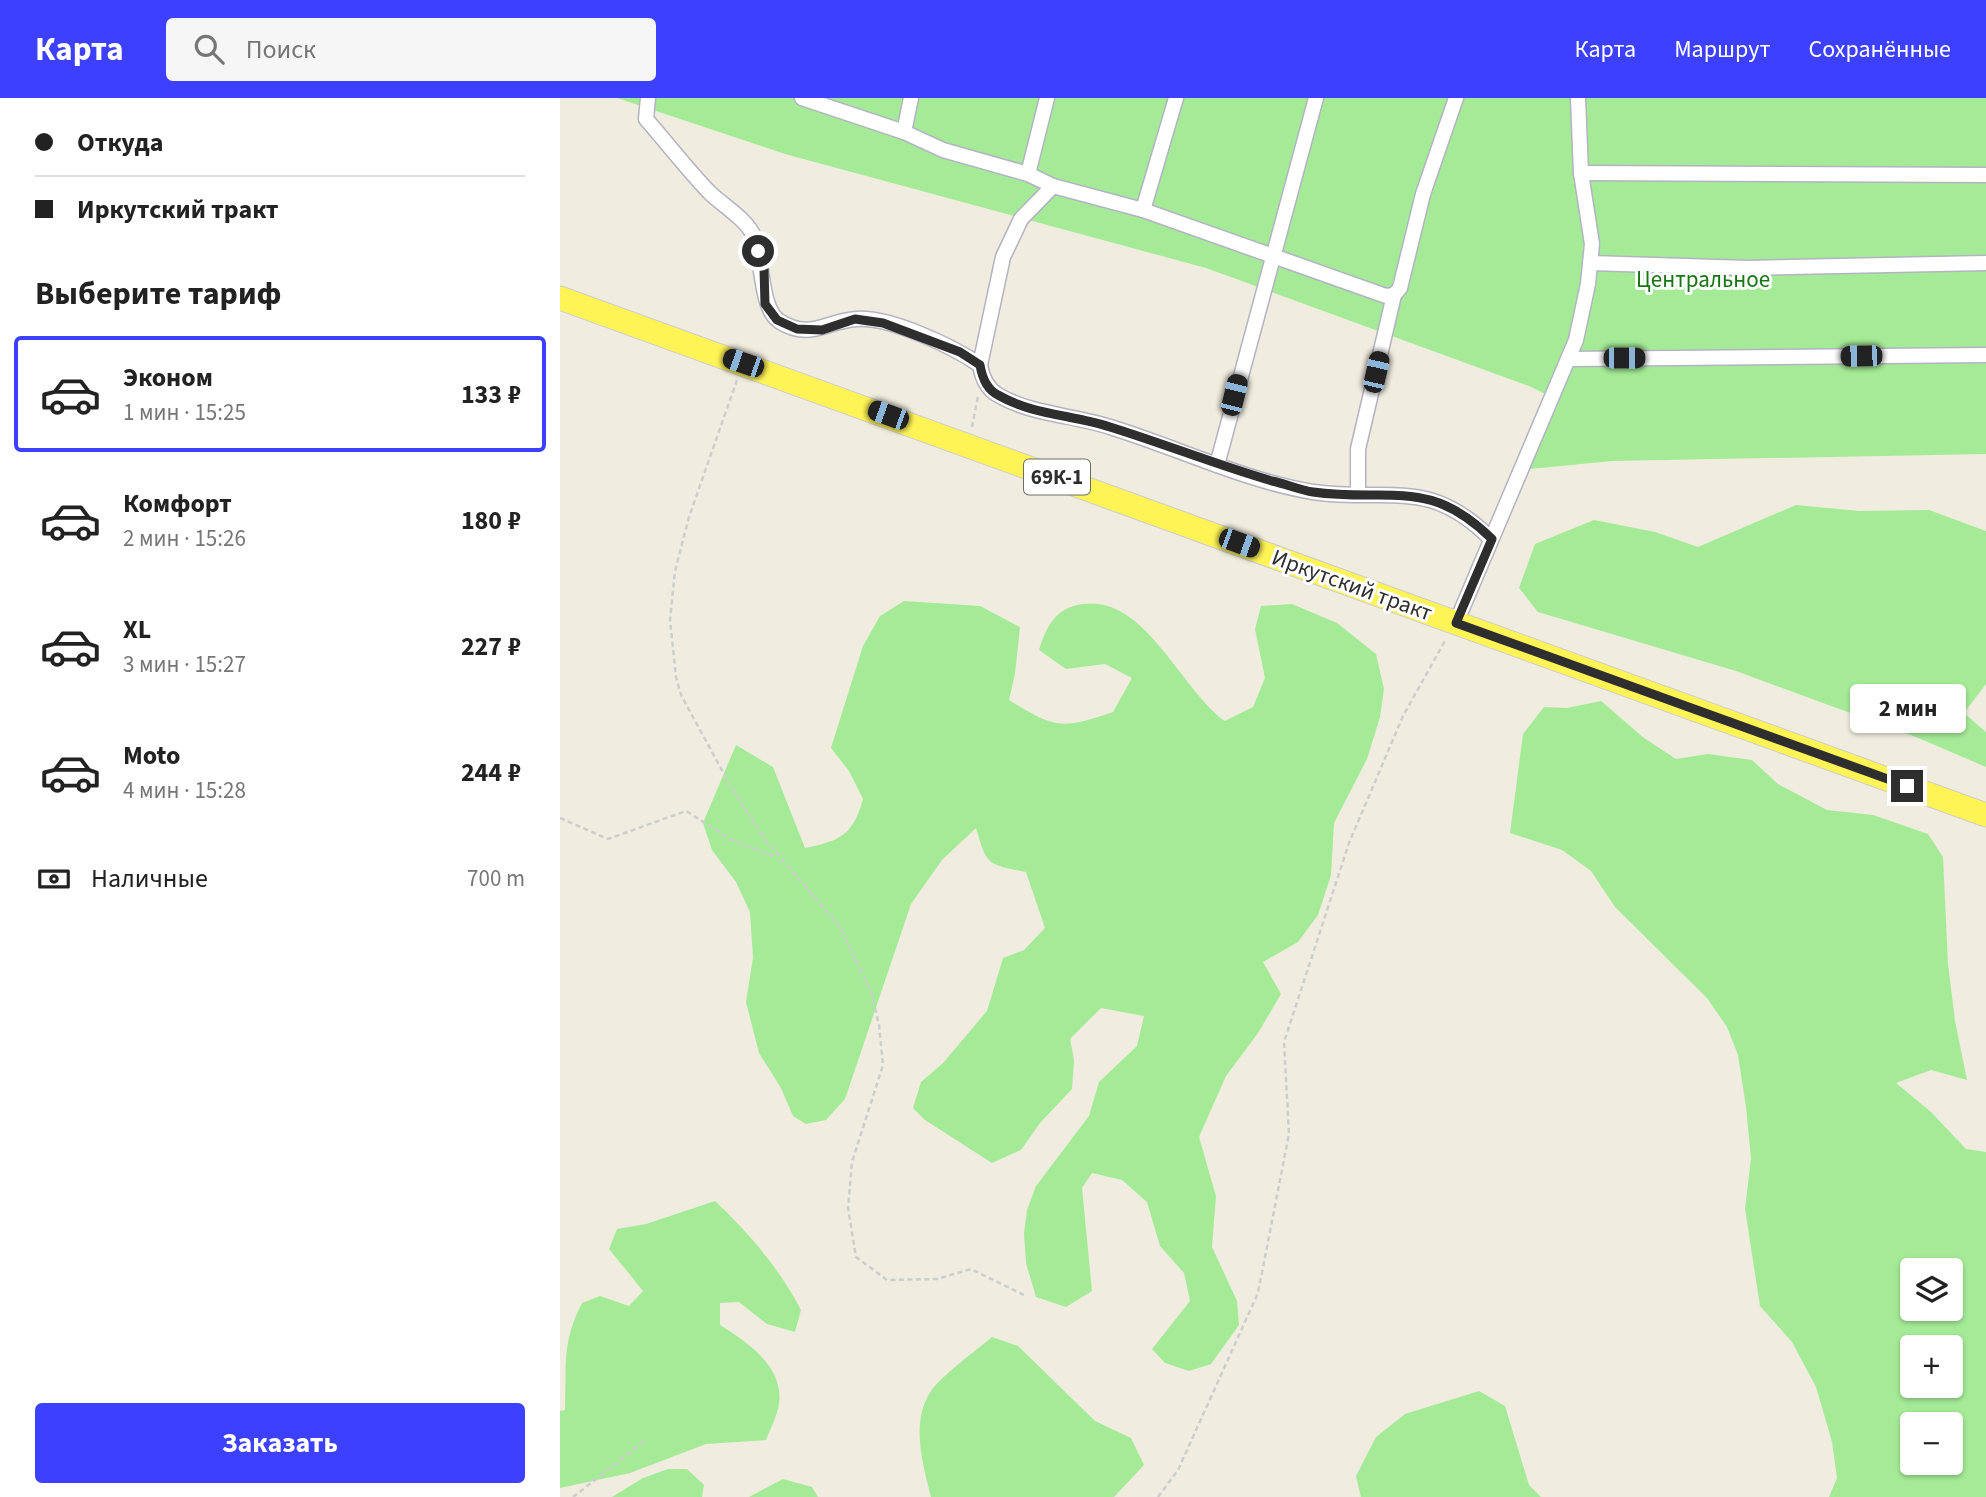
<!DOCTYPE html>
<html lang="ru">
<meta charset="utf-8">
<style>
:root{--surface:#fff;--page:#f6f6f6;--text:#222;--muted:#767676;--line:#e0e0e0;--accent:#3d40ff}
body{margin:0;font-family:"Source Sans 3",sans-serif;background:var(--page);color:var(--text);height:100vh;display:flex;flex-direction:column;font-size:26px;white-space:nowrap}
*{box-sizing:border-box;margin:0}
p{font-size:23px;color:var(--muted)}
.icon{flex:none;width:38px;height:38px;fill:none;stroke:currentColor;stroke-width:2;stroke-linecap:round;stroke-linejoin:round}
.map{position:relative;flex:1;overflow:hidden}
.panel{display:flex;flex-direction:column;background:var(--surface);width:560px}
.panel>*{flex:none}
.hud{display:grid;align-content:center;height:154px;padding:0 35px;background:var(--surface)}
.tools{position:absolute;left:1340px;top:1160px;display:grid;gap:14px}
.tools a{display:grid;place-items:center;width:63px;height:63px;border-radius:7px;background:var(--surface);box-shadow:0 2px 5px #0004;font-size:35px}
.end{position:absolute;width:32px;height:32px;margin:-16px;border:9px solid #2e2e2e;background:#fff;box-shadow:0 0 0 4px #fff}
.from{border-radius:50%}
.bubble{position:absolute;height:49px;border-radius:7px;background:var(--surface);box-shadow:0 2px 5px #0004;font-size:23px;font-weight:700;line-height:49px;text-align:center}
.car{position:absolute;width:21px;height:42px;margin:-21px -10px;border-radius:9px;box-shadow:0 0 5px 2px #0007;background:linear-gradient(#222 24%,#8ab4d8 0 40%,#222 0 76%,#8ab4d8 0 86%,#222 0)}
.hud b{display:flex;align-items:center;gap:24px;height:66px;font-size:26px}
.hud b+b{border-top:2px solid var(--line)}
.hud i{width:18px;height:18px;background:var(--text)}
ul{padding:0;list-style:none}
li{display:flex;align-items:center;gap:21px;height:116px;margin:0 14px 10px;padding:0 21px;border:4px solid transparent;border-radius:7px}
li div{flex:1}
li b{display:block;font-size:26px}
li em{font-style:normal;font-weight:700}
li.selected{border-color:var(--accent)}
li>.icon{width:63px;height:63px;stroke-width:1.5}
h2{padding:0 35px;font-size:32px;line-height:84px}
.pay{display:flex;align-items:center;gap:18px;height:77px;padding:0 35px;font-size:26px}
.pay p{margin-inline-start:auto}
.primary-button{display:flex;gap:14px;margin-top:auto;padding:14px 35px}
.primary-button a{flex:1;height:80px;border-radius:7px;background:var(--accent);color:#fff;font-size:28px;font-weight:700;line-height:80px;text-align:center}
header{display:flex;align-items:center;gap:42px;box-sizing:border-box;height:98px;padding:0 35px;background:var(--accent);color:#fff}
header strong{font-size:33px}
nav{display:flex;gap:38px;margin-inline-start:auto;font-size:24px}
.search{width:490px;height:63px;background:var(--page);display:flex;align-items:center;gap:18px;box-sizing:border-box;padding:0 24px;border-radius:7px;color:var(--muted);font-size:26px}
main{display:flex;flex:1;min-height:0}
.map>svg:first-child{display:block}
.green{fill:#a5eb97;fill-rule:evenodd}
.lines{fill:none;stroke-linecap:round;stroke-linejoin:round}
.street-casing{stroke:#b3b3c2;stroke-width:17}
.primary-casing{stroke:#cdcdcd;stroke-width:25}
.path{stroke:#cdcdcd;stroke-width:2.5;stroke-dasharray:5 3.5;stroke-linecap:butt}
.street{stroke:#fff;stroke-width:14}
.primary{stroke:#fff456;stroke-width:23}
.route{stroke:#2e2e2e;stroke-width:9}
.labels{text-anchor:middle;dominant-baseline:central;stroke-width:6;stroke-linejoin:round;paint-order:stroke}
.shield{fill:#fff;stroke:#6d6d6d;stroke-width:2}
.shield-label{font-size:21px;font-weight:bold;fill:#2e2e2e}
.park-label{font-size:23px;fill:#177514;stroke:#fff}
.street-label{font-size:23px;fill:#2e2e2e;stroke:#fff}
</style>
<header>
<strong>Карта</strong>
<div class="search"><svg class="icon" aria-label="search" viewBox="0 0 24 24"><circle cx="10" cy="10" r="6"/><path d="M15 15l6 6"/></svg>Поиск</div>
<nav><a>Карта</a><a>Маршрут</a><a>Сохранённые</a></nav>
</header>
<main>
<section class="panel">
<div class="hud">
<b><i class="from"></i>Откуда</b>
<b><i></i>Иркутский тракт</b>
</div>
<h2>Выберите тариф</h2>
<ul>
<li class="selected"><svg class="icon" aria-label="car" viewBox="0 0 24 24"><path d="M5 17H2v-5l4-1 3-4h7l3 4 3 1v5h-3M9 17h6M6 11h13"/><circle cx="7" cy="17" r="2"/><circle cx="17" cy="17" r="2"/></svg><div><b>Эконом</b><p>1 мин · 15:25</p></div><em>133 ₽</em></li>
<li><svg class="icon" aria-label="car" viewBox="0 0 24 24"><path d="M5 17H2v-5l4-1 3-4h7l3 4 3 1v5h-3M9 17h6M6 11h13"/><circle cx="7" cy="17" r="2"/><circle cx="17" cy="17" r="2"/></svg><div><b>Комфорт</b><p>2 мин · 15:26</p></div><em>180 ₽</em></li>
<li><svg class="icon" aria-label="car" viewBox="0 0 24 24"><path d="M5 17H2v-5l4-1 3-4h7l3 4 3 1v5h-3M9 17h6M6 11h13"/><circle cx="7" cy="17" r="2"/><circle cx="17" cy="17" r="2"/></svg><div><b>XL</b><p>3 мин · 15:27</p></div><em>227 ₽</em></li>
<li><svg class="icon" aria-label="car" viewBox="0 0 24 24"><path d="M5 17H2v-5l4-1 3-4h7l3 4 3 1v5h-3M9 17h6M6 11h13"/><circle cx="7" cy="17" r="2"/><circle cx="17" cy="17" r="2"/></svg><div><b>Moto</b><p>4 мин · 15:28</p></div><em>244 ₽</em></li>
</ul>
<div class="pay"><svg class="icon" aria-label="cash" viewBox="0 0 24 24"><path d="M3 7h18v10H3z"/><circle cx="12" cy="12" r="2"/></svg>Наличные<p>700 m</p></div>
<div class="primary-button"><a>Заказать</a></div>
</section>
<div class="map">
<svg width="1426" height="1399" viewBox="0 0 1426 1399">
<rect width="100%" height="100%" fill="#f0ecdf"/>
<!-- green -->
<g class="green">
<polygon points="57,0 1426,0 1426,356 1052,363 960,372 989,298 969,288 646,170 225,56"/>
<polygon points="1236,407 1299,413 1369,412 1426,433 1426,586 1404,615 1426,634 1426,669 1356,639 1176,573 978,514 959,490 975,446 1034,422 1095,434 1138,449"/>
<path d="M344,503L420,508L460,529L455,576L449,602C495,630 500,632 553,614L572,580L545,566L506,571L479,552C486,529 496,509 523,506C585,497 621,592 665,623L693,609L705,580L695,531L701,508L732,506L777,525L816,556L824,591L820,619L807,661L774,725L771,777L758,817L738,844L703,864L721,896L698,935L666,978L639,1039L656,1098L652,1149L677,1203L679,1227L651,1266L629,1273L605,1265L592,1251L630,1203L624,1175L600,1148L587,1104L562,1082L532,1075L522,1090L532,1193L506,1209L476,1199L466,1165L464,1135L467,1112L476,1088L529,1018L539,984L577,948L584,918L541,910L510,941L514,962L512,991L480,1025L461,1052L432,1065L365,1022L353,1010L361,984L383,965L427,913L443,860L464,852L485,830L466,774C427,766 427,768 416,730L382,762L351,806L285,1001L266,1022L246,1026L233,1018L221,990L199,955L186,904L193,860L190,814L176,784L152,752L143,725L176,647L213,669L245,750C279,743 293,738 303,701L289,673L271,650L303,548L320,518Z"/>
<path d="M1041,603L1084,640L1116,661L1148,656L1192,662L1218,686L1267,712L1313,717L1368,736L1383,759L1388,866L1395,923L1407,982L1371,972L1336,985L1371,1014L1406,1051L1426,1054V1399H1269L1277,1380L1272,1344L1256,1289L1232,1244L1200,1208L1185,1111L1191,1060L1186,1009L1178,957L1167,929L1147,900L1055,809L1031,773L1002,752L950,735L963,636L984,609L1007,610ZM1353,1172H1391V1211H1353ZM1353,1250H1391V1288H1353ZM1353,1326H1391V1365H1353Z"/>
<path d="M155,1103C189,1135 219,1170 241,1212L235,1234L207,1226L179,1204L160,1205V1227C187,1244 224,1268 219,1306C217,1318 210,1331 206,1342L146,1346L70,1375L0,1390V1313L5,1312C7,1268 1,1246 22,1205L40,1198L69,1208L83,1193L49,1151L57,1131L86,1126Z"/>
<path d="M432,1239L458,1248L535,1323L571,1340L584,1367L554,1399H371C363,1367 350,1324 371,1293C381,1278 417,1252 432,1239Z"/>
<polygon points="919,1293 945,1308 969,1387 981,1399 801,1399 796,1378 816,1339 845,1316"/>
<polygon points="108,1371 127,1371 144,1387 142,1399 52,1399 83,1380"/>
<polygon points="223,1381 252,1389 258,1399 189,1399"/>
</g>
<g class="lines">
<!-- street casing -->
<g class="street-casing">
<g id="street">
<path d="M88,0L86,21C107,45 127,71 149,94C162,107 188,122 194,139C203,162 200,210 219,223C250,243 266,223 296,221C329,218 392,248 420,267"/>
<polyline points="242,0 344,34 383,52 468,76 493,88 583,112 826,198 834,197"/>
<polyline points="344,34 351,0"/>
<polyline points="1021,75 1426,77"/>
<polyline points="468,76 487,0"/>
<path d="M493,88L461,121L443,159L420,267C422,279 426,290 438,297C472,317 514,317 550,329C616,349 685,383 753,394C830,405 868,378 931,441"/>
<polyline points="583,112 616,0"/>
<polyline points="1030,165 1188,170 1426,165"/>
<polyline points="1008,261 1426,257"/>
<polyline points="657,367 756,0"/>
<polyline points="798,395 798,351 834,197 840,190 863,96 896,0"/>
<polyline points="896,525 1016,242 1028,186 1032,146 1021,75 1018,0"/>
</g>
</g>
<!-- primary casing -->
<g class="primary-casing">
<polyline id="primary" points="0,200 1426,717"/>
</g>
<!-- path -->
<g class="path">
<polyline points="177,282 129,419 115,473 110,522 116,579 121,597 170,687 204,740 279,828 311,893 319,927 323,967 292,1064 288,1110 296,1159 327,1182 377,1181 411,1171 466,1198"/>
<polyline points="412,329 418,298"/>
<polyline points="0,720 48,741 126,713 175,744 217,759"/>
<polyline points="13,1399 86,1342"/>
<polyline points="598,1399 618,1372 698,1195 729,1036 724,944 789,745 843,618 886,541"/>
</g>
<!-- street -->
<use href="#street" class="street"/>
<!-- primary -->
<use href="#primary" class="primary"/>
</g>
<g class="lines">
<!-- route -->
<path class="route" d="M198,153L204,171L205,206L217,222L237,231L262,232L295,221L323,225L400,254L420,267C422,279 426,291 438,297C472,317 514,317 550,329C605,346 657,367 712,383C726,386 740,392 753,394C830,405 868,378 932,441L896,525L1347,688"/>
</g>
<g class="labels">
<!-- shield labels -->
<rect class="shield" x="464" y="361.5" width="66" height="35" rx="5"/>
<g class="shield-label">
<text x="497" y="379">69К-1</text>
</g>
<!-- park labels -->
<g class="park-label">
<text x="1143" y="181">Центральное</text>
</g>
<!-- street labels -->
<g class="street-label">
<text transform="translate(792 487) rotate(20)">Иркутский тракт</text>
</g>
</g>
</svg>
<div class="tools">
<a><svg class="icon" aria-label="layers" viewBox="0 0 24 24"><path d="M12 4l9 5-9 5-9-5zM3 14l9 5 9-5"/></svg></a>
<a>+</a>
<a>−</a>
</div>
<i class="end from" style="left:198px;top:153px"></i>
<i class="end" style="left:1347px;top:688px"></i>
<div class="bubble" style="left:1290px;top:586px;width:116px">2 мин</div>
<i class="car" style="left:1301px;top:258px;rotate:269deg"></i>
<i class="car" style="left:1064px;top:260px;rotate:90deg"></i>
<i class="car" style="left:183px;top:265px;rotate:289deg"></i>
<i class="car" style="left:816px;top:274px;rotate:13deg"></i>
<i class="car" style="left:674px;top:297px;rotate:14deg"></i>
<i class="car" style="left:328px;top:317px;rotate:290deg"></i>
<i class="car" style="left:679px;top:445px;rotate:110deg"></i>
</div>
</main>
